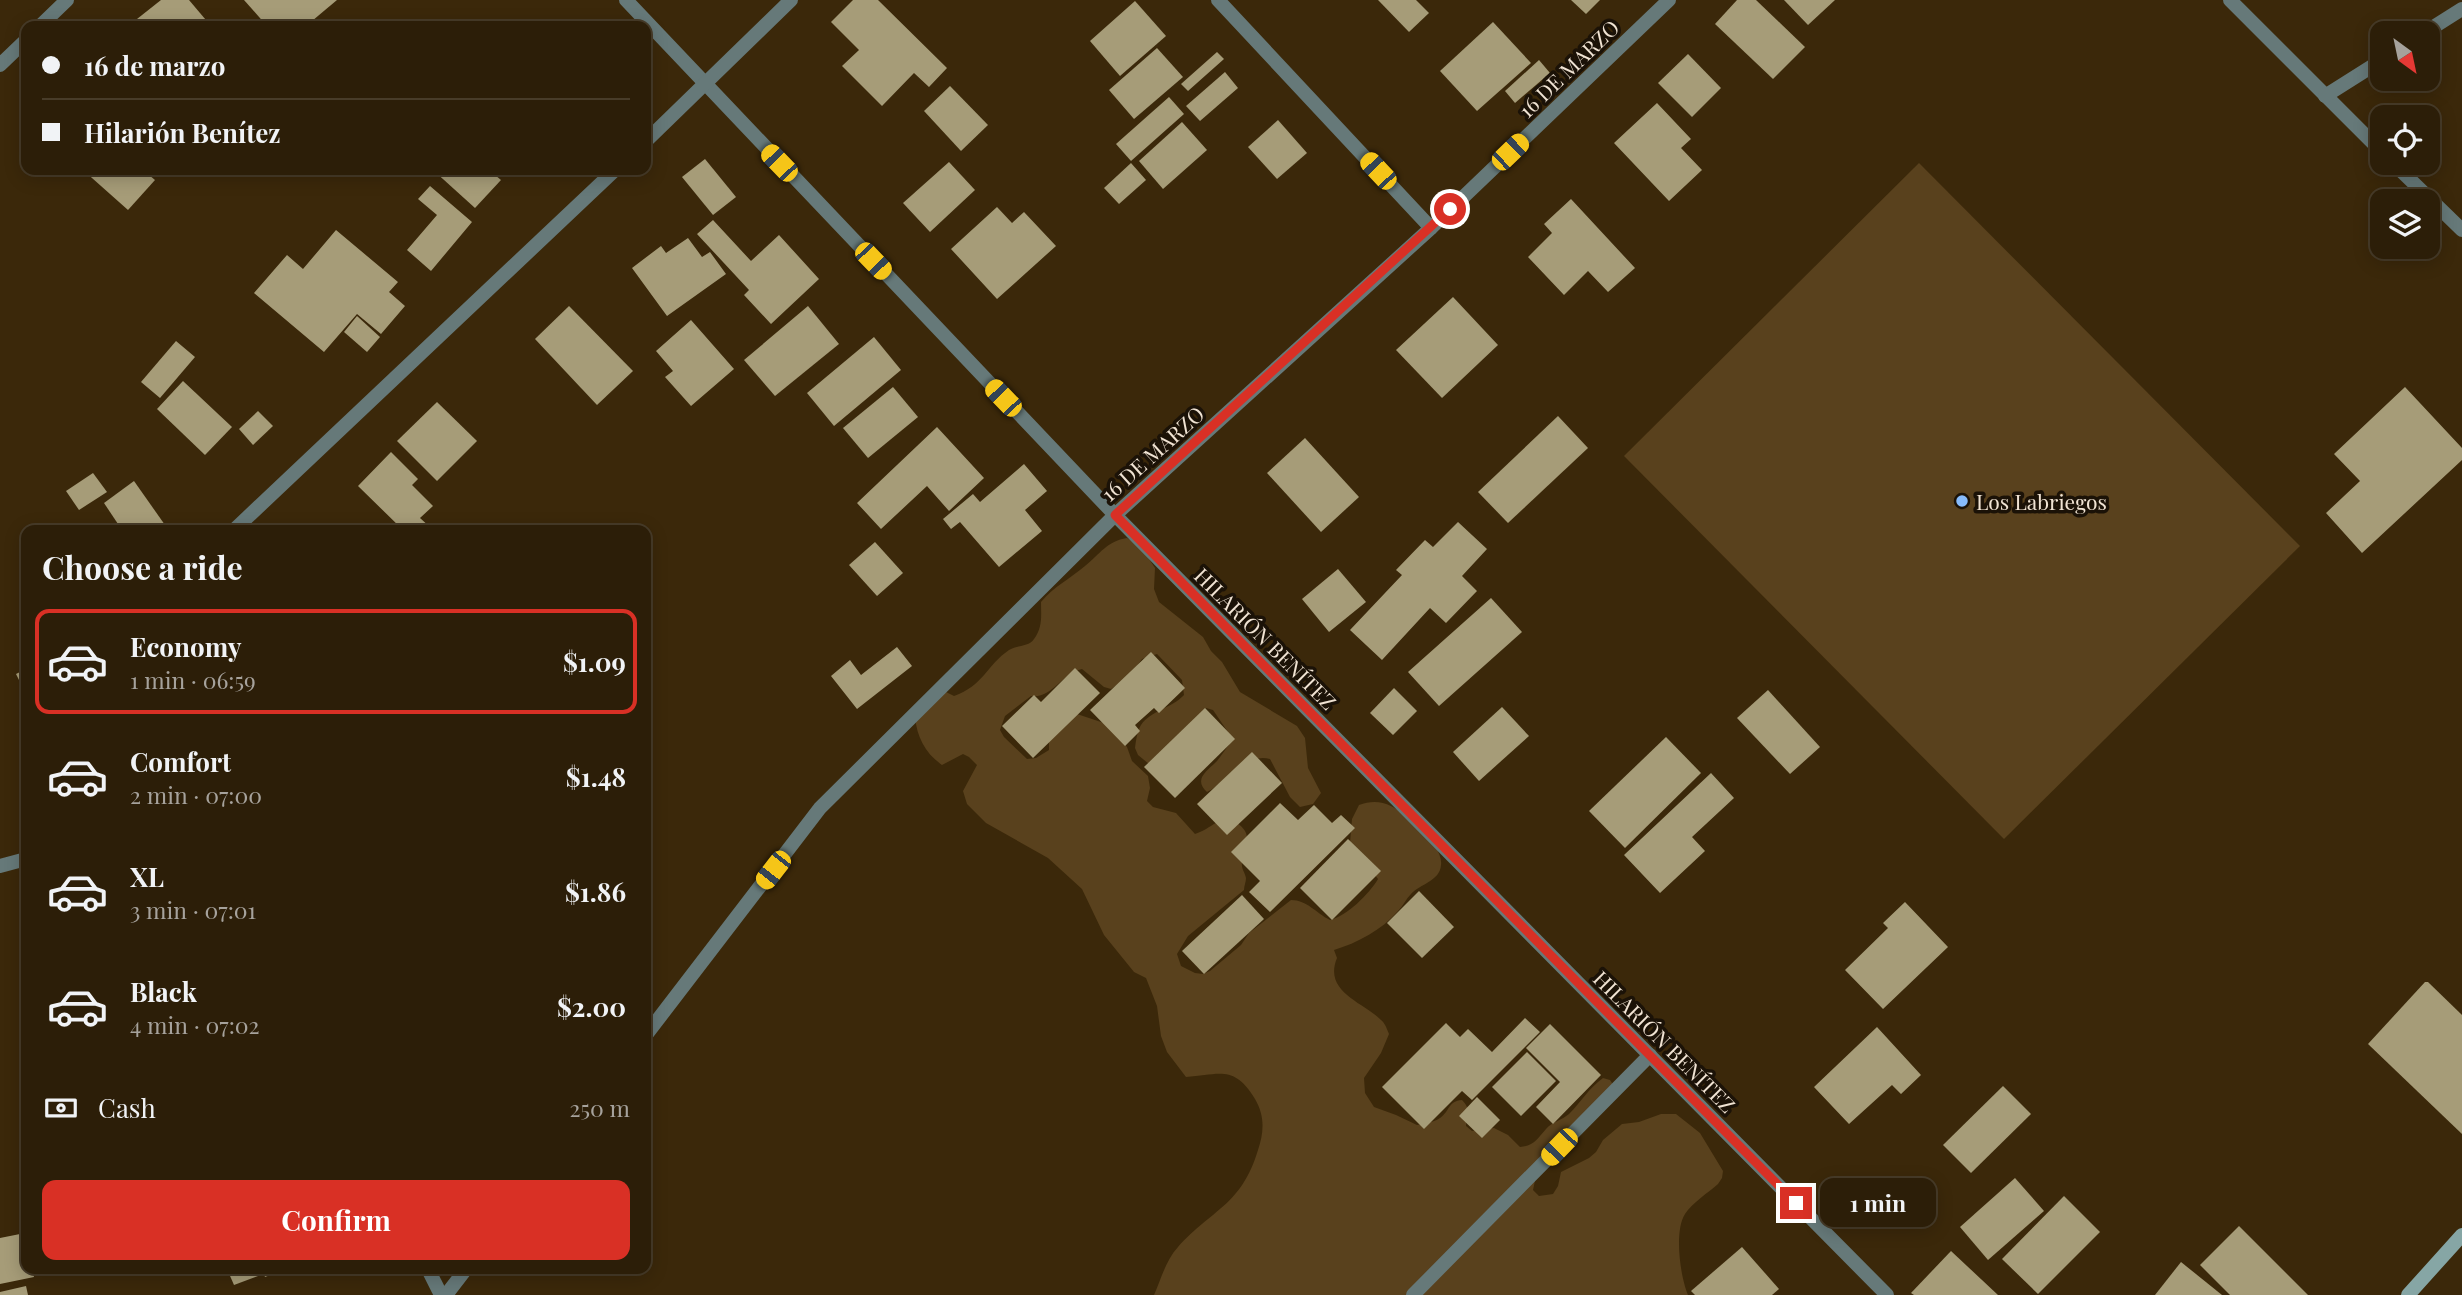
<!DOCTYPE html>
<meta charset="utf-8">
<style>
:root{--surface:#2c1e08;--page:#342712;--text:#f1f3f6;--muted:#a6a29c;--line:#483c29;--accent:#d93025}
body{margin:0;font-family:"Playfair Display",serif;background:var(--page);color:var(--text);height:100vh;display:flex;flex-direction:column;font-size:26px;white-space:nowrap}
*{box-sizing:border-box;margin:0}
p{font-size:23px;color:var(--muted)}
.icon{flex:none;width:38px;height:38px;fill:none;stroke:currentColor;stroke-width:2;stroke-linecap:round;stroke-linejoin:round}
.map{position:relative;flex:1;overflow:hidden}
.details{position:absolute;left:21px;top:525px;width:630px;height:749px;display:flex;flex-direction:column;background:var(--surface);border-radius:14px;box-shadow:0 4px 18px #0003,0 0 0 2px var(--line)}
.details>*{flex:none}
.banner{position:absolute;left:21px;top:21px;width:630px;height:154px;border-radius:14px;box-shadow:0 4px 18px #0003,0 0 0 2px var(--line);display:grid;align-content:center;height:154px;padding:0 21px;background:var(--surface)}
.needle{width:46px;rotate:147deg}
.controls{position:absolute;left:2370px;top:21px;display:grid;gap:14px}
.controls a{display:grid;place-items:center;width:70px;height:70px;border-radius:14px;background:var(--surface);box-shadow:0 4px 18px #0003,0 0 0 2px var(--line);font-size:35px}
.end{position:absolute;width:32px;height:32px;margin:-16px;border:9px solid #d93025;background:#fff;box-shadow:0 0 0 4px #fff}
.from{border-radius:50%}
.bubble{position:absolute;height:49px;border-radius:14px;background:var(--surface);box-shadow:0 4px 18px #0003,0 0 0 2px var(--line);font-size:23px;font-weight:700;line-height:49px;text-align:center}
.car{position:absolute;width:21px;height:42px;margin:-21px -10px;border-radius:9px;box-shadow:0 0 5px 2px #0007;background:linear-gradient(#f5c518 24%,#345 0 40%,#f5c518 0 76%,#345 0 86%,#f5c518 0)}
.banner b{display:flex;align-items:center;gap:24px;height:66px;font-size:26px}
.banner b+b{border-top:2px solid var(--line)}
.banner i{width:18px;height:18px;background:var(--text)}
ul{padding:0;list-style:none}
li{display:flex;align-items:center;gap:21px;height:105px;margin:0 14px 10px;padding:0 7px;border:4px solid transparent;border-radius:14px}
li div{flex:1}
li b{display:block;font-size:26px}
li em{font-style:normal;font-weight:700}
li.current{border-color:var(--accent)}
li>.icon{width:63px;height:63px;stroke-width:1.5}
h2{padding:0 21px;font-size:32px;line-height:84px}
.pay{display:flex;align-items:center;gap:18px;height:77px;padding:0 21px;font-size:26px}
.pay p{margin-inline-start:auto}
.action{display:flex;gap:14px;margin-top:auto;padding:14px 21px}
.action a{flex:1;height:80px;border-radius:14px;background:var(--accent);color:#fff;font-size:28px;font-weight:700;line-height:80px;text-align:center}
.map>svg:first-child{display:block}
.green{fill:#59411d}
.building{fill:#a69c78}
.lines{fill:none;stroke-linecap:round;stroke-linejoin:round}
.street{stroke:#667979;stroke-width:14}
.secondary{stroke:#86a6a5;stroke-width:14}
.route{stroke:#d93025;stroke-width:9}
.poi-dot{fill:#87bbfb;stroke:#1b1207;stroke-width:2.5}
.labels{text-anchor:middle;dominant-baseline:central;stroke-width:7;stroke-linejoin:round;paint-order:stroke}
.street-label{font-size:21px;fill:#f0e3d3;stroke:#1b1207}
.poi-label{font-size:21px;fill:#f0e3d3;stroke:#1b1207;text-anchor:start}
</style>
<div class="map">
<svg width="2462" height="1295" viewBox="0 0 2462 1295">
<rect width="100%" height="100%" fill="#3b280a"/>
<!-- green -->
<g class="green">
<polygon points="1919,163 2300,546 2004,839 1624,456"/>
<path d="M1127,538L1141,547L1155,568L1154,589L1159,602L1203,637L1211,651L1222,662L1240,692L1297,726L1305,738L1308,768L1321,793L1313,804L1300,807L1290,797L1270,759C1246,752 1227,783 1207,792C1193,779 1207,771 1217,761C1222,755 1226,748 1231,742L1230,735L1213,710L1206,708L1149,764L1138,755L1135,748C1136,741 1137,731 1141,725C1150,711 1172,708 1184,695L1182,680L1157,654L1142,659L1129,677L1111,689L1104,687L1082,669C1062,673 1052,699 1031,696L1005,716L1000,730L1004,737L1027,759L1036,758L1049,750V736L1077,714L1107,724L1127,747L1132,761L1148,776L1150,788L1147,801L1153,807L1176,813L1195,834C1210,829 1212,822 1230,818C1255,834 1246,838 1242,862C1241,869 1245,872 1246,878C1246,882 1244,886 1244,890L1188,936L1177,954L1181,966L1195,973L1203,974L1210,971L1241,945L1249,933L1291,900C1307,900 1316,913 1330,920C1347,916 1369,894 1378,879L1350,843L1352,819L1359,805C1370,801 1381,801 1391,806C1407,814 1444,846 1441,865C1440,881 1420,884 1411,894C1406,899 1403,906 1398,911C1382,930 1357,943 1334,950L1337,958C1323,992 1363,1002 1381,1020C1385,1023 1387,1029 1389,1034L1381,1053L1364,1078L1365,1093L1374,1107L1396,1115L1417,1125C1424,1124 1434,1122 1440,1118C1450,1111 1448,1101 1462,1100C1472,1110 1466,1115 1466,1126L1472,1131L1494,1128L1508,1135L1520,1147C1534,1146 1538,1138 1546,1129C1552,1122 1562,1120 1569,1114C1581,1102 1589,1088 1603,1078L1610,1080L1614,1086L1570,1139L1559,1158L1536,1176L1533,1190L1539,1196L1553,1194L1558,1186L1561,1172L1589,1158L1596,1152L1603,1140L1622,1124L1639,1122L1661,1114H1676L1700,1133L1723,1171L1722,1178L1718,1184C1709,1192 1691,1204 1685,1214C1674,1231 1680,1276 1688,1295H1154C1161,1279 1166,1260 1178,1247C1212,1209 1241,1206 1258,1150C1264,1132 1265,1116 1255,1099C1234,1064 1219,1075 1186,1077L1167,1052L1161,1036L1157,1006L1146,978L1134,972L1104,935L1082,889L1048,858L986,823L967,804L963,791L977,765L969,757L963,754L942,765C925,753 917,737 915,717L938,688L954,696C983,686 987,665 1009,650C1017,645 1029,647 1034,639C1043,627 1041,615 1041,602C1054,586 1070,579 1085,566C1100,554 1107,541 1127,538Z"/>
</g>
<!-- building -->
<g class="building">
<polygon points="161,0 189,0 211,26 143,26 137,19"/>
<polygon points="244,0 337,0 306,26 267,26"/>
<polygon points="853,0 878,0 947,68 929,87 914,73 882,106 842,66 859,50 831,22"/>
<polygon points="1378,0 1416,0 1429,13 1409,32"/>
<polygon points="1571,0 1600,0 1586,14"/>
<polygon points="1737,0 1756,0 1805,47 1773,79 1715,24"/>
<polygon points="1784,0 1835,0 1808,25"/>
<polygon points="1135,1 1166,36 1120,76 1090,41"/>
<polygon points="1493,22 1531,63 1477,111 1440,71"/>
<polygon points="1157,48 1183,77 1134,119 1109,90"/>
<polygon points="1217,52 1224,59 1188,91 1181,84"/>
<polygon points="1688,54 1721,88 1692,117 1658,83"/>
<polygon points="1539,60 1550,73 1515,103 1505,91"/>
<polygon points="1225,72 1238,88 1200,121 1186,106"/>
<polygon points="950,86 988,125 961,151 924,111"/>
<polygon points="1169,97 1184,114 1131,161 1116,144"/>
<polygon points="1657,103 1691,139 1681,148 1702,170 1669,201 1614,143"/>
<polygon points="1278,120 1307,153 1277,179 1248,147"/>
<polygon points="1182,122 1207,150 1163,189 1139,161"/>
<polygon points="705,159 736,197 713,215 682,177"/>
<polygon points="949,162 975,190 930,232 903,203"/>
<polygon points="1131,163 1146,180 1119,204 1104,188"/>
<polygon points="83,170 143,170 155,180 128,210"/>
<polygon points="433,170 489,170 501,180 475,208"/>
<polygon points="430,186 472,222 431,271 407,250 437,215 418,199"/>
<polygon points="1571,199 1635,268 1608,292 1588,271 1564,295 1528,257 1552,233 1544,224"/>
<polygon points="997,207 1012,223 1024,212 1056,246 997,299 951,249"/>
<polygon points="713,220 751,261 779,235 819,279 771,324 744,295 749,290 697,234"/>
<polygon points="336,230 398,282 389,292 405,306 381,334 357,314 324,352 254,293 287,255 303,269"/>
<polygon points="688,238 702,257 710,252 726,274 667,316 632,268 661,246 666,253"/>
<polygon points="1453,297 1498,345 1442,398 1396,350"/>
<polygon points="569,306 633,371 597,405 535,339"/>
<polygon points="808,306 839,344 775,396 744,360"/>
<polygon points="357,316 380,337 367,352 344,332"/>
<polygon points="691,320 734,369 691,406 665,377 673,371 656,351"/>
<polygon points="874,337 901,370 834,426 807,393"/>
<polygon points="176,341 195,357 160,398 141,382"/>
<polygon points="183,381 232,427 205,455 157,409"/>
<polygon points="893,387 918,417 868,458 843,428"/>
<polygon points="2405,387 2462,448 2462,460 2362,553 2326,513 2360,481 2334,454"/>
<polygon points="437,402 477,441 437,481 397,441"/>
<polygon points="258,411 273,426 253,445 239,429"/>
<polygon points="1558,416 1588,448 1508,523 1478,492"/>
<polygon points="937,427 984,478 949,511 927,486 881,529 857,503"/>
<polygon points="1305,438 1359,497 1321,532 1267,473"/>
<polygon points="391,452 418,479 412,485 433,506 420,518 431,528 429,530 403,530 358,486"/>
<polygon points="1024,464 1047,491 1025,510 1042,531 999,567 960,522 951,529 943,519 973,494 980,502"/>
<polygon points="93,473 107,492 79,510 66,491"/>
<polygon points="134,481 165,525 157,530 122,530 104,503"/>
<polygon points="1458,522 1487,549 1462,576 1477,591 1446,623 1430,608 1382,660 1350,630 1402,575 1396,570 1425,540 1433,547"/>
<polygon points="875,542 903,573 877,596 849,565"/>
<polygon points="1338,569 1366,602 1329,632 1302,599"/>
<polygon points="1491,598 1522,632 1439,706 1408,672"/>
<polygon points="897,647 912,666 857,709 831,676 850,660 861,675"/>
<polygon points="1151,652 1185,688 1159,713 1154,708 1135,725 1140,731 1125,746 1090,710"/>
<polygon points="1075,668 1100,693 1033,758 1002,726 1034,695 1041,702"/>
<polygon points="26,669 26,694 16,674"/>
<polygon points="1394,688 1417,711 1393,735 1370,713"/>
<polygon points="1768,690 1820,747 1790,774 1737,718"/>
<polygon points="1502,707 1529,736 1479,781 1453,752"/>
<polygon points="1205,708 1235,739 1175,798 1144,767"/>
<polygon points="1666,737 1701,773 1625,848 1589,811"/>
<polygon points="1252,752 1282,783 1227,835 1197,804"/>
<polygon points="1711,773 1734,798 1692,837 1705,851 1660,893 1624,855"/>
<polygon points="1280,803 1298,820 1314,805 1332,823 1341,815 1355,828 1270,912 1249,892 1260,881 1231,852"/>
<polygon points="1348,839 1381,871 1332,920 1300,888"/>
<polygon points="1419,891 1454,927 1422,958 1387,923"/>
<polygon points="1242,895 1264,919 1204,974 1182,951"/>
<polygon points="1905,902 1948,947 1883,1009 1845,970 1888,928 1883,923"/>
<polygon points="2425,982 2428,982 2462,1015 2462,1134 2368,1044"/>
<polygon points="1525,1018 1540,1032 1472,1100 1462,1091 1424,1129 1382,1087 1446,1023 1460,1037 1468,1029 1492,1052"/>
<polygon points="1550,1024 1601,1075 1553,1124 1536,1107 1560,1082 1526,1048"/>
<polygon points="1877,1027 1921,1075 1901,1094 1892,1085 1849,1124 1814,1087"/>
<polygon points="1527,1052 1556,1081 1521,1116 1492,1087"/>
<polygon points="2003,1086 2031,1114 1971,1173 1943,1145"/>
<polygon points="1477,1097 1500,1120 1482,1138 1459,1116"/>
<polygon points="2015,1178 2044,1211 1988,1260 1960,1227"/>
<polygon points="2064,1196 2100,1232 2038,1294 2002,1259"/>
<polygon points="2239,1226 2308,1295 2230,1295 2200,1265"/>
<polygon points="25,1233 26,1269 32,1269 34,1277 0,1284 0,1238"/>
<polygon points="1742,1247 1779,1289 1772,1295 1695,1295 1691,1291"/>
<polygon points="1951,1251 1998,1295 1914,1295 1911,1293"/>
<polygon points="2181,1262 2222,1295 2155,1295"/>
<polygon points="227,1269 255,1269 258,1276 234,1285"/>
<polygon points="262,1269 286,1269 265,1277"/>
<polygon points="26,1286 28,1295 0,1295 0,1292"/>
</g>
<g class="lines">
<!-- street -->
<g class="street">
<polyline points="626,0 1115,515 1887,1295"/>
<polyline points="1218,0 1431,228"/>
<polyline points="2230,0 2382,152"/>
<polyline points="40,26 67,0"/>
<polyline points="2424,33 2462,9"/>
<polyline points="0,65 26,40"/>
<polyline points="2325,96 2382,60"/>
<polyline points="646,141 791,0"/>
<polyline points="2393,163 2462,230"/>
<polyline points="234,530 615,170"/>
<polyline points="0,866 26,859"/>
<polyline points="646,1035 820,808 1115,515 1431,228 1669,0"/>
<polyline points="428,1269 441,1295"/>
<polyline points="446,1295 466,1269"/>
<polyline points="1413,1295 1650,1055"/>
</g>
<!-- secondary -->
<polyline class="secondary" points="2408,1295 2462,1235"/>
</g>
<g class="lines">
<!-- route -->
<polyline class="route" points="1450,209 1115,515 1796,1203"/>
</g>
<!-- markers -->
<circle class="poi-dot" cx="1962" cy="501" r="7"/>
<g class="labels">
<!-- street labels -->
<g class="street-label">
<text transform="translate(1568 68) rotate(-44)">16 DE MARZO</text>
<text transform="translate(1152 453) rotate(-42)">16 DE MARZO</text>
<text transform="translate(1266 638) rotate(45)">HILARIÓN BENÍTEZ</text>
<text transform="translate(1665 1041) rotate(45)">HILARIÓN BENÍTEZ</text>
</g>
<!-- poi labels -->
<g class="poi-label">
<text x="1976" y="501">Los Labriegos</text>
</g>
</g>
</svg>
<div class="controls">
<a><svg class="needle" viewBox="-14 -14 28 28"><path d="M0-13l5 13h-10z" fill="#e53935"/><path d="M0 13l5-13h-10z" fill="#a6a29c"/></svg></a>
<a><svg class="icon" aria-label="locate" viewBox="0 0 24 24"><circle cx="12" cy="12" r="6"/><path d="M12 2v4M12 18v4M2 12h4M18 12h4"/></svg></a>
<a><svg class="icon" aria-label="layers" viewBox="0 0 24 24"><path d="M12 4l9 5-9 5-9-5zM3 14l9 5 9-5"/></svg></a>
</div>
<i class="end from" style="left:1450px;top:209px"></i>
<i class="end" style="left:1796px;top:1203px"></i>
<div class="bubble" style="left:1820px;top:1178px;width:116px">1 min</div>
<i class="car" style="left:1510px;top:152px;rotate:46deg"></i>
<i class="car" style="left:779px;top:163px;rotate:316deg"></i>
<i class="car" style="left:1378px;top:171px;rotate:317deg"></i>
<i class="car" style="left:873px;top:261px;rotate:136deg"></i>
<i class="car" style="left:1003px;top:398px;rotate:316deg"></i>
<i class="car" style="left:773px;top:870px;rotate:218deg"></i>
<i class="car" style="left:1559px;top:1147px;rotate:224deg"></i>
<div class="banner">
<b><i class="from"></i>16 de marzo</b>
<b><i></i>Hilarión Benítez</b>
</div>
<section class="details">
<h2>Choose a ride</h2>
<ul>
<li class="current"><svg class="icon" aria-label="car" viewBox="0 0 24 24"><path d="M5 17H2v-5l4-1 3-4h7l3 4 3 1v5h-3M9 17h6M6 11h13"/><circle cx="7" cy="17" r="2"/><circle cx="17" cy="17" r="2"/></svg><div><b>Economy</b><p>1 min · 06:59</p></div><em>$1.09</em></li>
<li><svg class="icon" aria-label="car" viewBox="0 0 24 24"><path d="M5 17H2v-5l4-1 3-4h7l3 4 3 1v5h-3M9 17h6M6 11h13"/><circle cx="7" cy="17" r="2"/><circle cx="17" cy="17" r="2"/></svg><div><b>Comfort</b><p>2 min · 07:00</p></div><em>$1.48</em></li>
<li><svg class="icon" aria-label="car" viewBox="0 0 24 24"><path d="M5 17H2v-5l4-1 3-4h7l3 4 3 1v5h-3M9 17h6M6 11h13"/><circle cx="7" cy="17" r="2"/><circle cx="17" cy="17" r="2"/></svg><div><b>XL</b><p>3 min · 07:01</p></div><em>$1.86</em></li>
<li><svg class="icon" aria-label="car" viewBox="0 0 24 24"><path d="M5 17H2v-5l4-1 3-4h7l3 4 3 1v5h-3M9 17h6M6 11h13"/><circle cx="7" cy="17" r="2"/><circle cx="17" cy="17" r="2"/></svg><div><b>Black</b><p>4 min · 07:02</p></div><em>$2.00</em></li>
</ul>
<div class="pay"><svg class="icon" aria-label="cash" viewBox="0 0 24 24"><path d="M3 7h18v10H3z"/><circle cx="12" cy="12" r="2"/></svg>Cash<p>250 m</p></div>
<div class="action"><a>Confirm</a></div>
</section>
</div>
